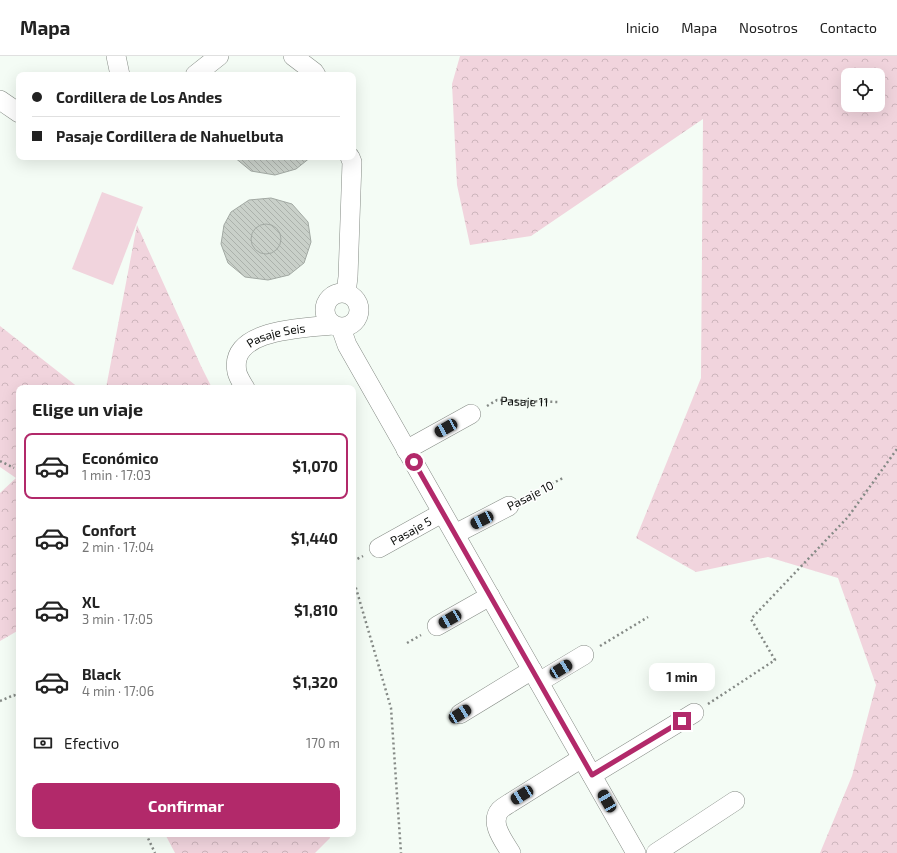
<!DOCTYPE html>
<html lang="es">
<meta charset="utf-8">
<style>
:root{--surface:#fff;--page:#f2f2f2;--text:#222;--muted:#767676;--line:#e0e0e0;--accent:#b2296a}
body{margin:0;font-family:"Exo 2",sans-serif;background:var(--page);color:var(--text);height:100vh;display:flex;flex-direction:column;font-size:15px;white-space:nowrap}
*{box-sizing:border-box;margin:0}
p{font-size:13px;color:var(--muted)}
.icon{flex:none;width:22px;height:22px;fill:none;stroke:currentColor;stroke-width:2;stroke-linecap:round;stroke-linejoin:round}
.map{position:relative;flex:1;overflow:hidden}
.sheet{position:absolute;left:16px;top:329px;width:340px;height:452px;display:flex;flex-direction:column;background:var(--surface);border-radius:8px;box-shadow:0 4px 16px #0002}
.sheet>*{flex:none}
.guide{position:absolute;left:16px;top:16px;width:340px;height:88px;border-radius:8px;box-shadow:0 4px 16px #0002;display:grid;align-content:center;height:88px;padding:0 16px;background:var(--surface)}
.controls{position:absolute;left:841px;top:12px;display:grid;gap:8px}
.controls a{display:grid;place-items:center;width:44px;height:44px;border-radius:8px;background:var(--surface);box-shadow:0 4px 16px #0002;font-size:20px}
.end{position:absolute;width:18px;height:18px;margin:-9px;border:5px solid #b2296a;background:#fff;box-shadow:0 0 0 2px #fff}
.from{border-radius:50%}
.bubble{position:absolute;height:28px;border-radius:8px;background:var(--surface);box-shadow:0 4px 16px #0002;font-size:13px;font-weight:700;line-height:28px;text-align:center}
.car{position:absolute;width:12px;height:24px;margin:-12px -6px;border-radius:5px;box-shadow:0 0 3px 1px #0007;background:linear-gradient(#222 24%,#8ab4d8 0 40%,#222 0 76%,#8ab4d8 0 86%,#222 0)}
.guide b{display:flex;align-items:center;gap:14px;height:38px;font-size:15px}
.guide b+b{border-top:1px solid var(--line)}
.guide i{width:10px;height:10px;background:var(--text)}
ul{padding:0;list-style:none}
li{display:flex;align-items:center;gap:12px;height:66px;margin:0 8px 6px;padding:0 8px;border:2px solid transparent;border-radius:8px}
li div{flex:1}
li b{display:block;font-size:15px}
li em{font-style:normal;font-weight:700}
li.on{border-color:var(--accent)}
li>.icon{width:36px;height:36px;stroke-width:1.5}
h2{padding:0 16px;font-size:18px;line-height:48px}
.pay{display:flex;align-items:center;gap:10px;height:44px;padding:0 16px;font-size:15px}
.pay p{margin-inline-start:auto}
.button{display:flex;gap:8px;margin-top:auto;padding:8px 16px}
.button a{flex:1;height:46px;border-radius:8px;background:var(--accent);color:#fff;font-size:16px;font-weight:700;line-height:46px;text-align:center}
header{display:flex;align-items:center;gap:24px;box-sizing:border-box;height:56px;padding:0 20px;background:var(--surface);border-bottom:1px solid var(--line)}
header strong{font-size:19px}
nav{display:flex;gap:22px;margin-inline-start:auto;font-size:14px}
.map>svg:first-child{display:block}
.green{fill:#f1d4dd}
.forest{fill:url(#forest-crowns);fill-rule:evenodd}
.building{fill:url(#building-back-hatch);stroke:#a2a9a3}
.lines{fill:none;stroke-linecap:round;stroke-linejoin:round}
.minor-casing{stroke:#858b85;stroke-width:20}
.path{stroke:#858a86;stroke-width:2.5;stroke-dasharray:2 3;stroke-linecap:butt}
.minor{stroke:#fff;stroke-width:19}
.route{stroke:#b2296a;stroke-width:5}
.labels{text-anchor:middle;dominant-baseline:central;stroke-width:3;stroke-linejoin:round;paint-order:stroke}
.street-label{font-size:12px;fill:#0c0e0c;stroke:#fff}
</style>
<header>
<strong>Mapa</strong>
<nav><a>Inicio</a><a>Mapa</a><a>Nosotros</a><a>Contacto</a></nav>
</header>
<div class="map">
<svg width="897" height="797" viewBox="0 0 897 797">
<defs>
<pattern id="forest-crowns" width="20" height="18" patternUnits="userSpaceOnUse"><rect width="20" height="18" fill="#f1d4dd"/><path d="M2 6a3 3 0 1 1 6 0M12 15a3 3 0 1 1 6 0" fill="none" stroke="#cdb5bc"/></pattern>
<pattern id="building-back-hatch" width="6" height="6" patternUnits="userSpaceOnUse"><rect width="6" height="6" fill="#c9d0c9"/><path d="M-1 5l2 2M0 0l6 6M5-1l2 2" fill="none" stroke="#abb1ab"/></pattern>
</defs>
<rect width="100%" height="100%" fill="#f4fcf5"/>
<!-- green -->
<polygon class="green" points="102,136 143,151 113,229 72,213"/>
<!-- forest -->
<g class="forest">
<path d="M460,0H897V797H820L852,720L876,629L838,522L768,501L696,516L636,482L701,322L703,63L531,180L470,189L457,129L452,28ZM848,19H878V49H848Z"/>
<polygon points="137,169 201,310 212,332 106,332"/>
<polygon points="0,270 79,332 19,332 19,574 0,585 0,437 16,422 0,411"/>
<polygon points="165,778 329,778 330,782 315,797 175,797"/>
</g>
<!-- building -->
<g class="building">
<polygon points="234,101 311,101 296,113 275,119 251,115"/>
<polygon points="271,142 292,148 308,166 311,186 304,207 289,219 268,224 245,221 228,207 221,188 224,169 231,156 249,144"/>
<circle cx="266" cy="183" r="15"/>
</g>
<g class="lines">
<!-- minor casing -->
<g class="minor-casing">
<g id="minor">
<polyline points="116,0 120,19"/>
<polyline points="293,0 314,16 316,19"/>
<polyline points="195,19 219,0"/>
<polyline points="0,44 19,57"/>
<circle cx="342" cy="254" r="17"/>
<polyline points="346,237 348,221 352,106 350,101"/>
<polyline points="341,272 347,289 636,797"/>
<path id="s2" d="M245,332C242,327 238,321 237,316C228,273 304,272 332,269"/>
<polyline points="406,394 471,358"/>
<polyline points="455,478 509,450"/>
<path id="s3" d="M379,492L442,457"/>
<polyline points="437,570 490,540"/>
<polyline points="539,626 584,599"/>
<polyline points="460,658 532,614"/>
<polyline points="592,719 694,657"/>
<path d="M511,797C504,785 489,767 500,754C503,751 507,749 510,747L582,702"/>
<polyline points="656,797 735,745"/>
</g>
</g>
<!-- path -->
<g class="path">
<path id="s1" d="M487,350L497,344L559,346"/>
<polyline points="0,405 14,412"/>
<polyline points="525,442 563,422"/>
<polyline points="353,505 363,500"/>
<polyline points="353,522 391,652 401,797"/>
<polyline points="407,587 421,579"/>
<polyline points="600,590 648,561"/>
<polyline points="0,645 14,639 19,642"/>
<polyline points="708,648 775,604 751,563 848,461 897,393"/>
<polyline points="146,778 155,797"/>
</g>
<!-- minor -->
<use href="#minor" class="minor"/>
</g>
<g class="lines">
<!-- route -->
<polyline class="route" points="414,406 592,719 682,665"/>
</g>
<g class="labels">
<!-- street labels -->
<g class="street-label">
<text stroke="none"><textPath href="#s2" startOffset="80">Pasaje Seis</textPath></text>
<text stroke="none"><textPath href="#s1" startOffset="39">Pasaje 11</textPath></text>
<text transform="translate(530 439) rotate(-27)">Pasaje 10</text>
<text stroke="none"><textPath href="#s3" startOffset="36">Pasaje 5</textPath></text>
</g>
</g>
</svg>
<div class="controls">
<a><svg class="icon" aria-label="locate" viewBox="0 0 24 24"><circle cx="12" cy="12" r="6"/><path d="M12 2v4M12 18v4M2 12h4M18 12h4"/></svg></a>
</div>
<i class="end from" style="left:414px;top:406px"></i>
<i class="end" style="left:682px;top:665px"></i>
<div class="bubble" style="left:649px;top:607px;width:66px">1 min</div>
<i class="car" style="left:446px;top:372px;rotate:241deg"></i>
<i class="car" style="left:482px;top:464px;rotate:243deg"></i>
<i class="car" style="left:450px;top:563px;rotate:240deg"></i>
<i class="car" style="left:561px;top:613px;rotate:59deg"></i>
<i class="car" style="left:460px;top:658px;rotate:58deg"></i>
<i class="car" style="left:522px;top:739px;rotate:238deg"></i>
<i class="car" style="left:607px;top:745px;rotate:330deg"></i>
<div class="guide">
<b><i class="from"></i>Cordillera de Los Andes</b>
<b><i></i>Pasaje Cordillera de Nahuelbuta</b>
</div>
<section class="sheet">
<h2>Elige un viaje</h2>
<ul>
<li class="on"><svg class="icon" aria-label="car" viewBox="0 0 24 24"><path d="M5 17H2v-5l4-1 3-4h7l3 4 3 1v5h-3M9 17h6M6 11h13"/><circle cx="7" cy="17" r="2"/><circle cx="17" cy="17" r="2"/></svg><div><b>Económico</b><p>1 min · 17:03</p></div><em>$1,070</em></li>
<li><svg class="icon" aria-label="car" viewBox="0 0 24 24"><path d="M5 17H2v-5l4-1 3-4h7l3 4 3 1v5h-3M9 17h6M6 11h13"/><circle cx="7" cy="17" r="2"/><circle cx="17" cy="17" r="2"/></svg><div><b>Confort</b><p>2 min · 17:04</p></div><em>$1,440</em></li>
<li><svg class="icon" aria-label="car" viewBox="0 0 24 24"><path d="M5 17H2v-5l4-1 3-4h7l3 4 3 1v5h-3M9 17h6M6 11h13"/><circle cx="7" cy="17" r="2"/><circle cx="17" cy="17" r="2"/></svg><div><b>XL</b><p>3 min · 17:05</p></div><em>$1,810</em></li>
<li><svg class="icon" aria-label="car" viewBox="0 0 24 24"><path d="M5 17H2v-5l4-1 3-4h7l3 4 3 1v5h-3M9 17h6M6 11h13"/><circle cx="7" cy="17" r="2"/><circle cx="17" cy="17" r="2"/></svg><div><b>Black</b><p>4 min · 17:06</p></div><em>$1,320</em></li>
</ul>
<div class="pay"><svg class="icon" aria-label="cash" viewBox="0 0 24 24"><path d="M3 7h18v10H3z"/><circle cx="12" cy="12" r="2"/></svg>Efectivo<p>170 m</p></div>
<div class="button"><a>Confirmar</a></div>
</section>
</div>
